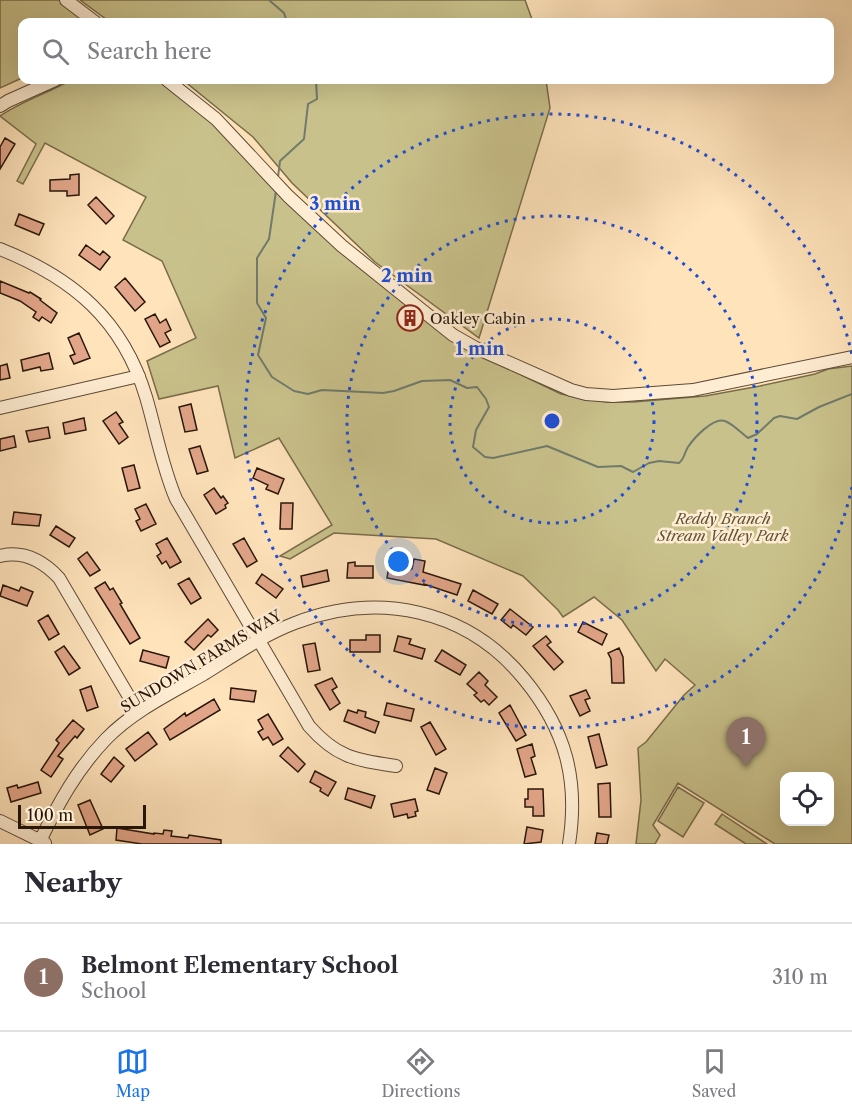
<!DOCTYPE html>
<style>
:root{--surface:#fff;--page:#f7f7f7;--text:#2b2b33;--muted:#7c7c81;--line:#e1e1e2;--accent:#1a73e8}
body{margin:0;font-family:"Libre Caslon Text",serif;background:var(--page);color:var(--text)}
.controls{position:absolute;right:18px;bottom:18px;display:grid;overflow:hidden;border-radius:12px;box-shadow:0 6px 24px #0002}
.controls button{width:54px;height:54px;display:grid;place-items:center;padding:0;border:0;border-bottom:2px solid var(--line);background:var(--surface);color:var(--text);font:30px sans-serif}
.scale{position:absolute;left:18px;bottom:15px;width:128px;box-sizing:border-box;padding-left:6px;border:3px solid #29170a;border-top:0;font-size:16px;line-height:21px;white-space:nowrap;color:#29170a;-webkit-text-stroke:4px #ffedd3;paint-order:stroke}
.you{position:absolute;left:399px;top:562px;width:21px;height:21px;margin:-15px;border:4px solid #fff;border-radius:50%;background:#1a73e8;box-shadow:0 0 0 9px #1a73e833}
.badge{display:grid;place-items:center;width:39px;height:39px;border-radius:50%;background:var(--accent);color:#fff;font-size:20px;font-weight:700}
.pin{position:absolute;translate:-50% -50px;filter:drop-shadow(0 2px 3px #0008)}
.pin::after{content:'';position:absolute;top:32px;width:21px;height:18px;background:inherit;clip-path:polygon(0 0,100% 0,50% 100%)}
.list{margin:0;padding:0;list-style:none}
h2{display:flex;justify-content:space-between;align-items:center;height:78px;margin:0;padding:0 24px;font-size:26px}
h2 small{font-size:20px;font-weight:400;color:var(--muted)}
.list li{display:grid;grid-template-columns:39px 1fr auto;gap:18px;align-items:center;box-sizing:border-box;height:108px;padding:0 24px;border-top:2px solid var(--line)}
.list b{display:block;font-size:22px;white-space:nowrap}
.list p{margin:0;font-size:20px;white-space:nowrap;color:var(--muted)}
.list em{font-size:20px;font-style:normal;color:var(--muted)}
.icon{flex:none;width:33px;height:33px;fill:none;stroke:currentColor;stroke-width:2;stroke-linecap:round;stroke-linejoin:round}
.map{position:relative;flex:none;width:852px;height:844px;overflow:hidden}
.search{position:absolute;background:var(--surface);box-shadow:0 6px 24px #0002;left:18px;right:18px;top:18px;height:66px;display:flex;align-items:center;gap:15px;box-sizing:border-box;padding:0 21px;border-radius:12px;color:var(--muted);font-size:22px}
.sheet{height:186px;background:var(--surface)}
nav{display:flex;justify-content:space-around;align-items:center;box-sizing:border-box;height:84px;border-top:2px solid var(--line);background:var(--surface);font-size:16px;color:var(--muted)}
nav a{display:grid;justify-items:center;gap:3px}
nav .on{color:var(--accent)}
.map>svg:first-child{display:block}
</style>
<div class="map">
<svg width="852" height="844" viewBox="0 0 852 844">
<rect width="100%" height="100%" fill="#ffe3bb"/>
<filter id="stains"><feTurbulence type="fractalNoise" baseFrequency=".00333" numOctaves="4"/><feColorMatrix values="0 0 0 0 .2 0 0 0 0 .09 0 0 0 0 .02 0 0 0 .5 -.17"/></filter>
<radialGradient id="worn" r=".72"><stop offset=".6" stop-color="#630" stop-opacity="0"/><stop offset="1" stop-color="#630" stop-opacity=".3"/></radialGradient>
<path fill="#c9c18b" stroke="#796c4a" stroke-width="1.5" fill-rule="evenodd" d="M0,0H63L92,22H22V78L0,88Z
M80,0H525L533,22H110Z
M71,80H168L445,335L509,369L561,394L606,402H633L705,396L760,386L815,374L828,369L852,366V844H775L678,783L653,825L660,835L655,844H636L641,800L638,748L646,742L684,695L695,685L665,659L656,671L622,620L594,597L563,617L558,610L523,576L436,539L334,533L290,559L280,556L332,525L279,438L235,458L218,386L159,399L147,361L196,338L162,261L123,240L146,197L45,143L23,184L17,181L36,144L0,116C22,101 48,93 71,80ZM784,776H830V822H784Z
M183,80H546L550,108L479,338L375,262L292,183L253,137Z
M678,787L704,803L683,837L658,821Z
M722,814L767,844H746L715,824Z"/>
<g fill="none" stroke-linecap="round" stroke-linejoin="round">
<path stroke="#707b6c" stroke-width="2" d="M269,0L284,13L287,22
M278,177L280,161L304,139L308,104L317,99L316,80
M276,191L269,239L257,258V303L266,318L258,355L272,377L294,391L308,394L322,390L383,393L394,391L422,381L450,380L467,388L477,387L486,399L489,407L476,430L473,447L485,457L493,458L547,446L598,467L621,466L633,472L649,463L659,461L679,463C685,458 684,453 688,447C694,438 713,417 725,421C733,424 741,433 748,438L757,434L774,418L780,416L797,419L819,407L852,394"/>
</g>
<path fill="#e2a589" stroke="#29170a" stroke-width="1.5" d="M5,138L15,144L0,169V147Z
M79,174V195L67,196V191H50V180L70,179V175Z
M96,197L114,216L106,224L88,205Z
M19,214L44,224L39,235L15,225Z
M86,245L100,255L103,251L110,257L100,270L79,255Z
M125,278L145,302L135,311L115,287Z
M0,281L29,293L30,292L41,299L40,300L57,313L51,323L42,317L39,321L33,317L36,312L20,301L0,293Z
M155,314L160,323L166,319L171,330L165,333L170,342L160,347L145,319Z
M79,333L90,358L74,364L70,356L75,354L68,338Z
M49,353L53,369L41,371L40,367L23,371L21,360Z
M7,364L10,378L0,380V366Z
M191,404L197,430L185,432L179,407Z
M116,412L123,422L119,424L128,437L119,444L103,421Z
M84,418L86,430L65,434L63,423Z
M48,427L50,438L29,442L26,431Z
M14,436L16,447L0,451V439Z
M200,446L208,471L197,474L189,449Z
M134,465L140,488L128,491L122,468Z
M257,468L284,479L278,494L266,489L268,485L253,478Z
M214,488L221,498L223,496L228,503L225,505L226,508L216,514L204,495Z
M281,503H293L292,529H280Z
M146,504L156,524L141,531L136,521L140,519L135,509Z
M14,512L41,515L39,526L12,524Z
M56,526L75,538L69,547L50,535Z
M167,538L181,562L170,568L166,561L162,564L157,556L161,553L156,544Z
M244,538L257,561L247,567L233,544Z
M87,552L100,570L90,576L78,559Z
M414,559L425,561L423,572L461,584L457,595L424,584V585L387,578L389,565L412,569Z
M355,562V566H373V578H347L348,563Z
M327,570L329,581L303,587L301,576Z
M262,574L283,589L276,598L256,583Z
M189,578L201,598L191,604L178,584Z
M105,582L110,590L113,588L122,603L120,604L140,638L130,644L95,588Z
M3,585L19,591L21,587L33,592L27,606L0,596Z
M473,590L498,604L492,614L468,601Z
M510,609L533,627L526,635L513,625L511,628L501,620Z
M48,615L59,634L49,640L38,621Z
M208,619L218,630L211,637L208,635L194,650L185,642Z
M583,622L607,634L602,645L578,632Z
M366,635H380V652H350V640H366Z
M398,636L411,639L409,644L425,649L422,659L394,651Z
M546,636L551,642L547,645L563,662L554,670L533,646Z
M315,643L320,670L308,672L303,645Z
M64,646L80,668L69,675L55,652Z
M619,648L623,657L624,683H612L611,659L608,653Z
M143,650L169,657L166,668L140,661Z
M442,650L466,665L460,675L435,661Z
M479,672L488,681L485,685L497,697L489,705L484,700L481,702L474,695L477,693L467,684Z
M332,678L337,687L332,690L340,703L330,710L315,685Z
M91,686L98,707L87,711L80,690Z
M231,688L256,691L254,702L230,699Z
M586,690L590,698L585,700L590,711L580,716L570,696Z
M214,699L220,710L170,740L164,729L185,713L186,716Z
M387,703L414,709L411,721L384,715Z
M510,705L526,735L516,741L499,713Z
M348,710L357,713L358,710L366,712L365,717L379,722L375,733L344,721Z
M268,714L283,739L273,745L268,737L263,740L258,732L263,729L258,720Z
M73,720L84,729L77,738L75,736L58,756L63,759L51,777L41,770L59,743L56,740Z
M430,722L446,749L436,755L421,727Z
M148,732L157,744L135,761L126,749Z
M599,734L607,765L596,768L588,737Z
M532,744L535,756L531,758L536,774L525,777L517,749Z
M288,747L305,764L298,772L280,756Z
M114,757L124,766L111,782L101,774Z
M435,768L447,773L439,794L427,790Z
M315,771L336,782L328,796L320,791L321,788L310,782Z
M38,782L41,793L11,802L7,788L17,785L18,788Z
M610,783L611,817H599L598,784Z
M348,788L375,796L371,808L345,799Z
M528,789H543L544,816H533V807H525V799H528Z
M415,799L418,811L415,812L416,816L408,818L407,814L394,817L391,804Z
M90,800L103,829L90,835L78,805Z
M527,827L543,830L541,842L524,844Z
M117,828L154,834V833L163,834L164,830L172,831L171,836L188,838L189,835L221,840V844H142L116,840Z
M597,833L609,835L607,844H595Z"/>
<g fill="none" stroke-linecap="round" stroke-linejoin="round">
<g stroke="#5e4a36" stroke-width="14">
<path id="minor" d="M66,0L95,22
M167,80L216,119L288,196L342,246L428,315L453,335L476,348L571,390L586,394L613,396L693,390L852,357
M0,106L8,101L55,80
M0,249C73,278 123,320 146,397C156,431 162,466 176,499L309,726C337,758 356,760 396,766
M0,408L139,376
M0,556C24,550 43,561 59,578L138,712
M0,821L45,843
M40,841C58,804 77,769 106,739C133,711 171,693 204,674C233,656 263,635 295,623C378,591 467,609 524,679C566,730 579,780 569,844"/>
</g>
<use href="#minor" stroke="#ffedd3" stroke-width="12"/>
</g>
<g fill="none" stroke="#1d4ed8" stroke-width="3" stroke-dasharray="3 6">
<circle cx="552" cy="421" r="102"/>
<circle cx="552" cy="421" r="205"/>
<path d="M852 487A307 307 0 1 1 852 355"/>
</g>
<defs>
<g id="building-ring" transform="scale(1.35)"><circle r="9.5" fill="#ffedd3" stroke="#8f2418" stroke-width="1.5"/><path d="M-4-6H4V6H1V3H-1V6H-4ZM-2.5-4.3h1.7v1.8h-1.7ZM.8-4.3h1.7v1.8H.8ZM-2.5-1h1.7V.8h-1.7ZM.8-1h1.7V.8H.8Z" fill="#8f2418"/></g>
</defs>
<g fill-rule="evenodd">
<use href="#building-ring" x="410" y="318"/>
</g>
<g text-anchor="middle" dominant-baseline="central" stroke-width="5" stroke-linejoin="round" paint-order="stroke">
<g font-size="15" fill="#29170a" stroke="#ffedd3" text-anchor="start">
<text x="430" y="318">Oakley Cabin</text>
</g>
<g font-size="15" font-style="italic" fill="#615237" stroke="#ffedd3">
<text x="723" y="518">Reddy Branch<tspan x="723" dy="17">Stream Valley Park</tspan></text>
</g>
<g font-size="15" fill="#29170a" stroke="#ffedd3">
<text transform="translate(201 661) rotate(-31)">SUNDOWN FARMS WAY</text>
</g>
</g>
<circle cx="552" cy="421" r="9" fill="#1d4ed8" stroke="#ffedd3" stroke-width="3"/>
<g font-size="18" text-anchor="middle" font-weight="bold" fill="#1d4ed8" stroke="#ffedd3" stroke-width="5" stroke-linejoin="round" paint-order="stroke">
<text x="335" y="210">3 min</text>
<text x="407" y="282">2 min</text>
<text x="480" y="355">1 min</text>
</g>
<rect width="100%" height="100%" filter="url(#stains)"/>
<rect width="100%" height="100%" fill="url(#worn)"/>
</svg>
<div class="controls">
<button><svg class="icon" aria-label="locate" viewBox="0 0 24 24"><circle cx="12" cy="12" r="6"/><path d="M12 2v4M12 18v4M2 12h4M18 12h4"/></svg></button>
</div>
<div class="scale">100 m</div>
<div class="you"></div>
<div class="pin badge" style="left:746px;top:767px;background:#8d6e63">1</div>
<div class="search"><svg class="icon" aria-label="search" viewBox="0 0 24 24"><circle cx="10" cy="10" r="6"/><path d="M15 15l6 6"/></svg>Search here</div>
</div>
<section class="sheet">
<h2>Nearby<small></small></h2>
<ul class="list">
<li><span class="badge" style="background:#8d6e63">1</span><div><b>Belmont Elementary School</b><p>School</p></div><em>310 m</em></li>
</ul>
</section>
<nav>
<a class="on"><svg class="icon" aria-label="map" viewBox="0 0 24 24"><path d="M3 6l6-2 6 2 6-2v14l-6 2-6-2-6 2zM9 4v14M15 6v14"/></svg>Map</a>
<a><svg class="icon" aria-label="directions" viewBox="0 0 24 24"><path d="M12 3l9 9-9 9-9-9zM9 14v-3h6M13 9l2 2-2 2"/></svg>Directions</a>
<a><svg class="icon" aria-label="saved" viewBox="0 0 24 24"><path d="M7 4h10v16l-5-4-5 4z"/></svg>Saved</a>
</nav>
